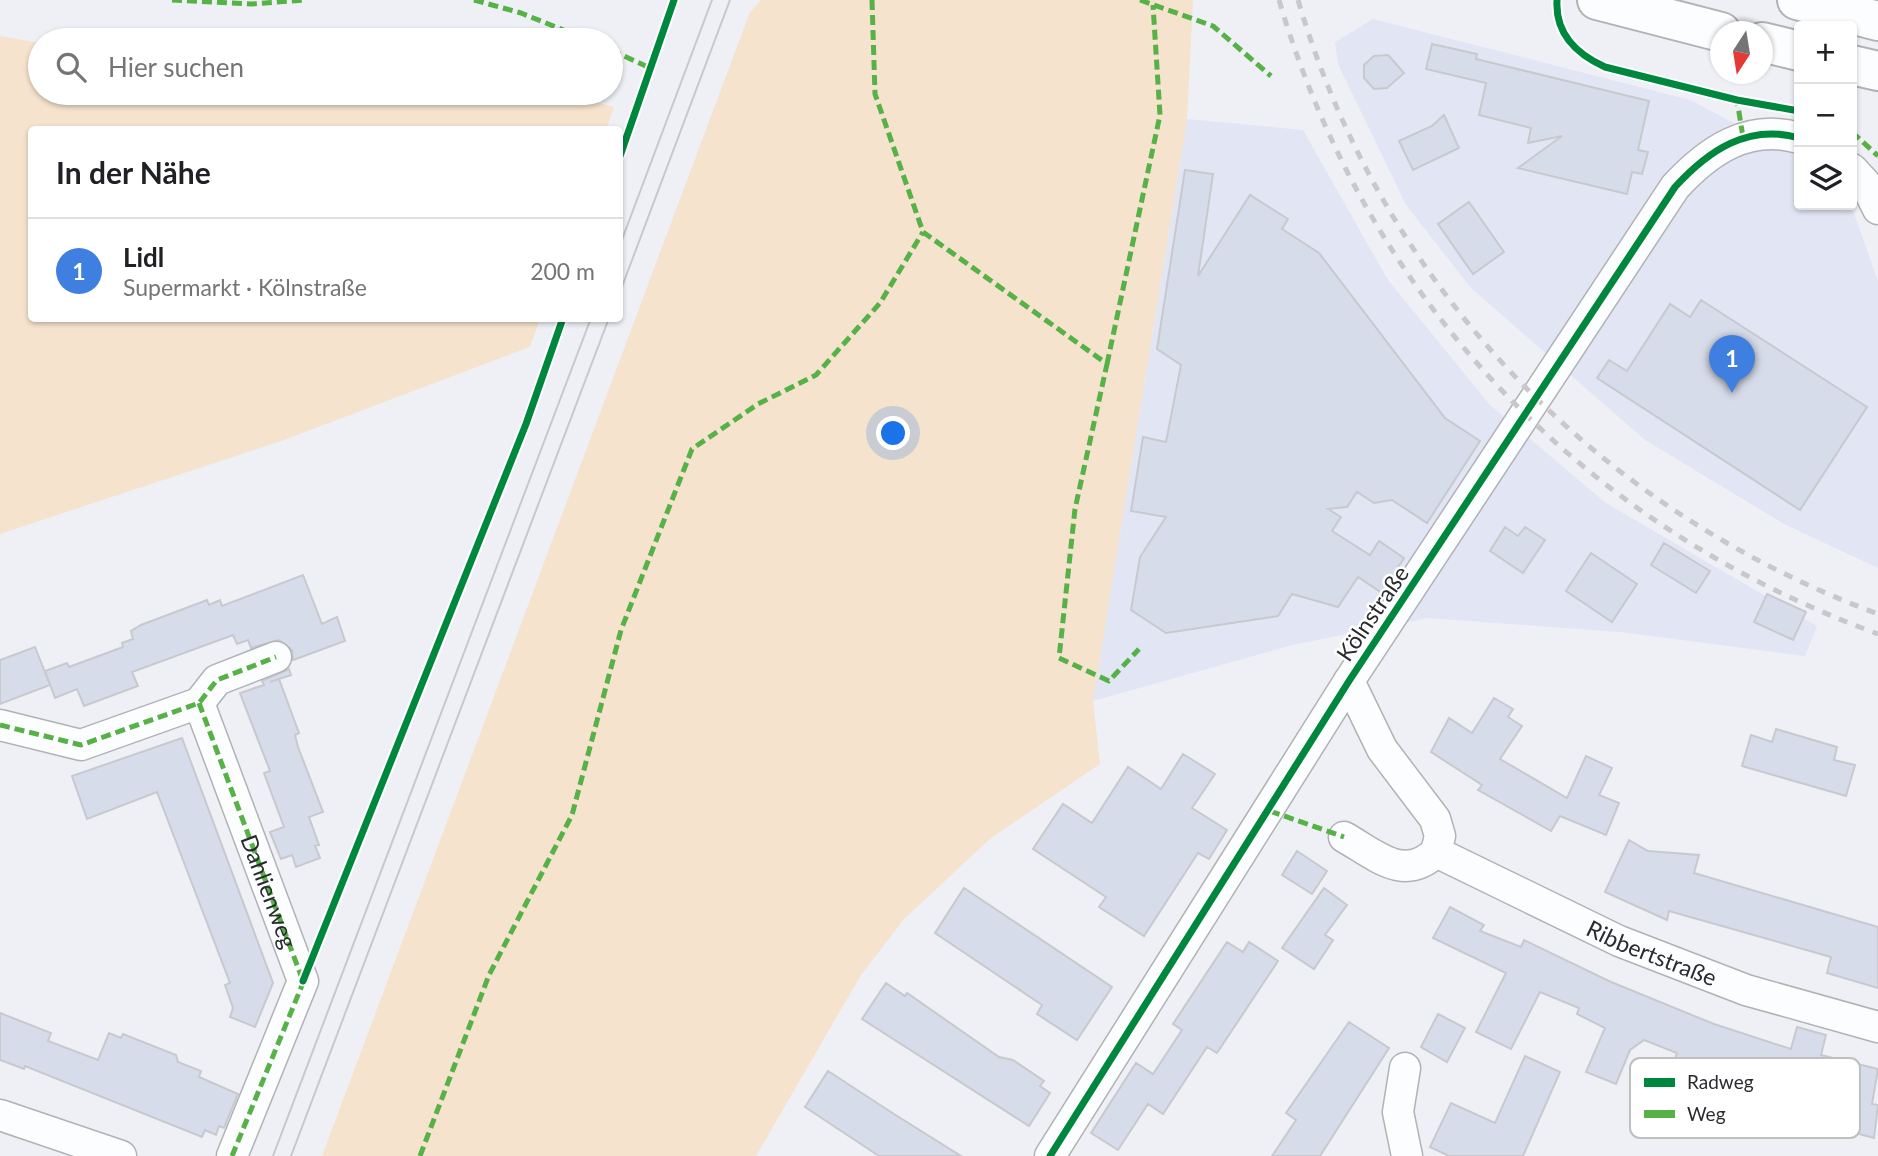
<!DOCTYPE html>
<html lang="de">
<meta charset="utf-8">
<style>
:root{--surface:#fff;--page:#f6f6f6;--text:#202124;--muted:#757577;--line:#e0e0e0;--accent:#0b8043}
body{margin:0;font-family:Lato,sans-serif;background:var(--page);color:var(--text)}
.controls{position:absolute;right:21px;top:21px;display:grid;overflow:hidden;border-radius:7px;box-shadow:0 2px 5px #0004}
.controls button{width:63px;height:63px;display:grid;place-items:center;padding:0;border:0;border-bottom:2px solid var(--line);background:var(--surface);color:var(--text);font:35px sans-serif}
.compass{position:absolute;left:1710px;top:21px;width:63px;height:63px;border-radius:50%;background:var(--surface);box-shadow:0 2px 5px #0004;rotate:192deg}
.you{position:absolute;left:894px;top:434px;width:24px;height:24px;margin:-18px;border:5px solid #fff;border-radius:50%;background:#1a73e8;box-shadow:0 0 0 10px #1a73e833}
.badge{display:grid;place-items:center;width:46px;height:46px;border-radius:50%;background:var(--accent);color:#fff;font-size:23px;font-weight:700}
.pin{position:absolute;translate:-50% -58px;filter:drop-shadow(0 2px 4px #0008)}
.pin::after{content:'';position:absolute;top:37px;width:24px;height:21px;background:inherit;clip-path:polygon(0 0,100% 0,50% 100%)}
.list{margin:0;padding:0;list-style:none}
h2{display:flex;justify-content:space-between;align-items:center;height:91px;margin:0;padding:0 28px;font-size:30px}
h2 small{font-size:23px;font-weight:400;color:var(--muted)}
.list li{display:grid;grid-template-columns:46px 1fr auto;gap:21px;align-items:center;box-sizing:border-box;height:105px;padding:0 28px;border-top:2px solid var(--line)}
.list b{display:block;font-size:26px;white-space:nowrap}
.list p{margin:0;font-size:23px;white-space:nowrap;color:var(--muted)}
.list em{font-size:23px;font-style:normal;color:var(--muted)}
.icon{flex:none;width:38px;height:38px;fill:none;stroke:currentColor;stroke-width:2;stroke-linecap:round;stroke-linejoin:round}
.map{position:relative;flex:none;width:1878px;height:1156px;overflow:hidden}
.search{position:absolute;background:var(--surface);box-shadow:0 2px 5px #0004;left:28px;top:28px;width:595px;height:77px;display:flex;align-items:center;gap:18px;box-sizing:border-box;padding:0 24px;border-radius:38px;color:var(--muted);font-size:26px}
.panel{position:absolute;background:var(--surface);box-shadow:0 2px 5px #0004;left:28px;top:126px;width:595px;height:196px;border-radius:7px}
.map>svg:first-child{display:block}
</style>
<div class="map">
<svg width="1878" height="1156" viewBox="0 0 1878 1156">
<rect width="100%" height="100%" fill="#eef0f6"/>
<path fill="#e2e6f4" d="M1373,19L1690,100L1799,157V205H1851L1878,281V568L1784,524L1645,440L1471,288L1406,205L1338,64L1335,42Z
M1187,119L1303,130L1388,280L1490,405L1606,503L1817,626L1805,656L1620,632L1428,618L1292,645L1093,701Z"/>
<path fill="#f5e3ce" d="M761,0H1193L1187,119L1093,701L1100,764L991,838L904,919L861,975L756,1156H322L750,12Z
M0,36L40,43V93H563L614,107L606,130H32V318L540,319L530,347L281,441L0,534Z"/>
<path fill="#d7dcea" stroke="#c8c9ce" stroke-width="2" d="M1432,44L1477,54L1476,59L1649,101L1638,150L1648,152L1642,174L1632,172L1627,194L1518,168L1562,136L1528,143L1531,128L1479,115L1486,83L1426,69Z
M1388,55L1404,73L1387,88L1374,89L1364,78V65L1374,56Z
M1444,115L1459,148L1413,170L1399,141L1432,126Z
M1185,170L1213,174L1198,276L1250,195L1288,219L1282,229L1319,253L1445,418L1480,441L1427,523L1392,500L1374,503L1357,492L1347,507L1328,509L1341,517L1332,531L1370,555L1379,541L1404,558L1382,593L1358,577L1338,607L1292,594L1278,616L1166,633L1131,610L1140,557L1166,517L1131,511L1143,437L1166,442L1181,365L1157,349Z
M1469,202L1504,252L1473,274L1438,224Z
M1701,300L1867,407L1800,510L1597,378L1609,360L1627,371L1670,304L1690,317Z
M1505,527L1518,536L1525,527L1545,540L1523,573L1490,551Z
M1664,543L1710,571L1696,593L1651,565Z
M1591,553L1637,584L1612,622L1566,591Z
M303,575L322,624L337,617L345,641L293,660L292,650L279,640L251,648L248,640L237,644L233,635L132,672L138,686L84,706L77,689L55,698L45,671L67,663L69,667L123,647L122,643L133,639L131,631L141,625L207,600L209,605L220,600L222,606Z
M1767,594L1806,612L1793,640L1754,622Z
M35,647L50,685L0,704V660Z
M289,669L291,675L270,682L279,679L299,733L295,735L298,747L323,812L309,817L319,845L315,846L320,858L296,867L292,855L281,859L270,832L284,827L264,773L270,771L240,693L264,685L262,681Z
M1494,698L1513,709L1508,717L1522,726L1500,759L1567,798L1586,756L1612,768L1599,795L1619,803L1606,835L1560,816L1551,831L1478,790L1482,785L1431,752L1449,718L1472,733Z
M1776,729L1837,747L1834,760L1855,765L1846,796L1742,766L1751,735L1772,742Z
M182,738L273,983L255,1027L230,1017L233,1008L225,985L230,983L157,792L87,819L72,776Z
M1183,754L1215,774L1192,808L1227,830L1209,859L1198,853L1144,936L1099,907L1106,897L1033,849L1063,804L1092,823L1128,767L1161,789Z
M1629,840L1648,851L1699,855L1694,873L1878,927V988L1827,973L1831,957L1669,911L1667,920L1605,892Z
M1297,851L1327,871L1312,894L1282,875Z
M964,888L1112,987L1077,1040L1037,1014L1042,1005L935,933Z
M1324,888L1347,905L1325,935L1333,940L1314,969L1282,948Z
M1450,907L1484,925L1480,931L1521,947L1524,940L1611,982L1714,1024L1791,1049L1797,1027L1826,1035L1821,1055L1878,1069L1872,1104L1878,1105L1874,1138L1760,1108L1766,1089L1714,1071L1701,1109L1673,1100L1675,1094L1664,1091L1677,1053L1644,1040L1630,1050L1616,1084L1586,1072L1605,1028L1577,1014L1579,1008L1540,992L1511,1049L1476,1032L1506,973L1433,938Z
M1227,942L1243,952L1249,942L1278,961L1217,1053L1207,1047L1163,1114L1148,1104L1118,1150L1091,1133L1136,1063L1153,1074L1182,1030L1173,1024Z
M886,983L905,996L907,993L999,1057L1013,1060L1044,1081L1040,1086L1050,1093L1029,1126L862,1019Z
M0,1013L51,1033L48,1041L98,1060L109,1033L121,1038L123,1034L176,1055L178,1062L201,1071L199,1077L238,1094L224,1128L219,1126L216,1135L205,1130L202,1137L25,1066L24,1069L0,1060Z
M1438,1014L1465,1028L1447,1062L1421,1047Z
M1349,1022L1389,1048L1320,1156H1272L1296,1120L1286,1113Z
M1525,1056L1560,1072L1523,1156H1449L1430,1147L1451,1103L1495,1123Z
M828,1071L894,1114L961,1156H879L805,1107Z"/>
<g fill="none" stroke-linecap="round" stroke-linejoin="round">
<g stroke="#b0b2b6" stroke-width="33">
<g id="street">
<path d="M1852,169L1865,183L1878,209"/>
<path id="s1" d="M1349,681L1382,749L1435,819L1440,836L1436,852L1619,941L1746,990L1878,1027"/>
<path d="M199,703L303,981L232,1156"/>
<path d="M0,725L81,745L199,703L217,680L276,657"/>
<path d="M1344,837C1376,855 1404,883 1436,852"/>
<path d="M1405,1068L1398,1112L1407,1156"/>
<path d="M0,1115L121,1156"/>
<path d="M1050,1156L1349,681L1675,187C1708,151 1748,123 1799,138"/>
</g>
</g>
<g stroke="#b0b2b6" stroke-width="42">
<path id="primary" d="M1597,0L1721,32
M1797,0L1878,21
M1762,42L1799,51
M1852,65L1878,71"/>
</g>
<use href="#street" stroke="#fcfdfe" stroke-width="30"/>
<use href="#primary" stroke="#fcfdfe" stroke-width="38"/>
<path stroke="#c8c8ca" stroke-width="2" d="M620,245L712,0
M620,292L730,0
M273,1156L591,318
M291,1156L609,318"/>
<path stroke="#c8c8ca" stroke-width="5" stroke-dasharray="9 9" stroke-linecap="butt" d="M1279,0C1368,302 1583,526 1878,634
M1298,0C1383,289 1598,510 1878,614"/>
<g stroke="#56b246" stroke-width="5" stroke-dasharray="10 5" stroke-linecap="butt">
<path d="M172,0L252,4L304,0"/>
<path d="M474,0L521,13L588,40"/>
<path d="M872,0L875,94L923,232L1107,364L1075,509L1059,658L1109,681L1139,649"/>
<path d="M1140,0L1213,26L1271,76"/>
<path d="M611,50L650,68"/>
<path d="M1741,101L1737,100L1743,137"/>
<path d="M1852,132L1878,156"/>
<path d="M1107,364L1160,115L1153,5"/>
<path id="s2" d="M199,703L303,981"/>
<path d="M0,725L81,745L199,703L217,680L276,657"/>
<path d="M1270,811L1344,837"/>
<path d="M232,1156L305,978"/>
<path d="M420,1156L489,975L572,815L621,630L692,449L758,404L816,375L880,303L923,232"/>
</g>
<g stroke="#fff" stroke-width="11">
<path id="cycleway" d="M1557,0C1555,34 1576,54 1605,67L1737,100L1799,111
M620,156L674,0
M303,981L526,424L563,318
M1050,1156L1349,681L1675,187C1708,151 1748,123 1799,138"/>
</g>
<use href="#cycleway" stroke="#00873e" stroke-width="7"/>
</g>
<g text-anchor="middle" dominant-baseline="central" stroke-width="5" stroke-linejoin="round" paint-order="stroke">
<g font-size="23" fill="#292b2f" stroke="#fff">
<text transform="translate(1372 613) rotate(-56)">Kölnstraße</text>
<text stroke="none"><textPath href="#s2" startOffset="201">Dahlienweg</textPath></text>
<text stroke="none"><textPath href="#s1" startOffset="436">Ribbertstraße</textPath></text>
</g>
</g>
<rect x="1630" y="1058" width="230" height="80" rx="10" fill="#fff" stroke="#bfbfc1" stroke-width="2"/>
<rect x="1644" y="1078" width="31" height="9" fill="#00873e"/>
<rect x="1644" y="1110" width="31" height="8" fill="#56b246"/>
<g font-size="19" fill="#292b2f">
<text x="1687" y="1089">Radweg</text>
<text x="1687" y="1121">Weg</text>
</g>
</svg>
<div class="controls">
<button>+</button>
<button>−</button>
<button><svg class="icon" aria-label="layers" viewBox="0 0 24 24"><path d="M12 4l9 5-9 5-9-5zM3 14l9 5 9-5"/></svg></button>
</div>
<svg class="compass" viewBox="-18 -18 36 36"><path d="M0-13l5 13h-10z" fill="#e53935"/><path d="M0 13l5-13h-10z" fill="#757577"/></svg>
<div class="you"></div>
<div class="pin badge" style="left:1732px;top:393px;background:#3f7fe0">1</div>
<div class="search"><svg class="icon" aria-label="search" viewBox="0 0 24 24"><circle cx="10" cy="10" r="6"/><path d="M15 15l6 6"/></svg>Hier suchen</div>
<section class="panel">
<h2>In der Nähe<small></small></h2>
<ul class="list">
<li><span class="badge" style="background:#3f7fe0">1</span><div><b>Lidl</b><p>Supermarkt · Kölnstraße</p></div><em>200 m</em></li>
</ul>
</section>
</div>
